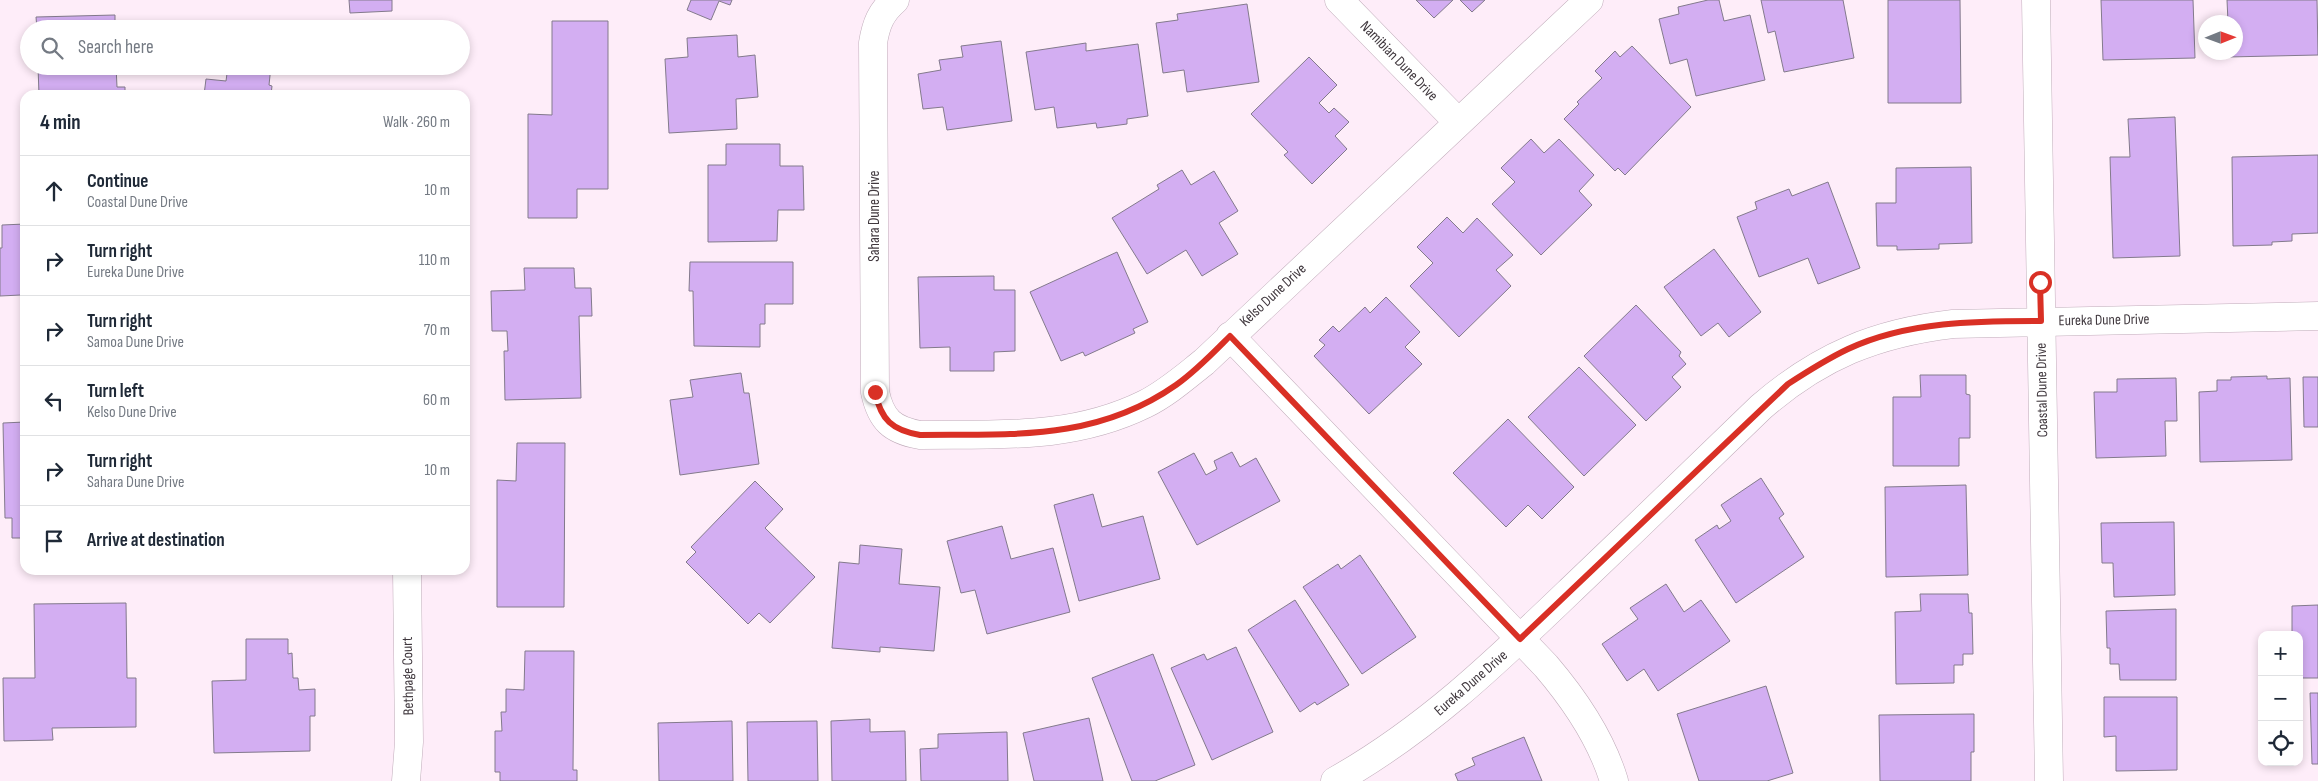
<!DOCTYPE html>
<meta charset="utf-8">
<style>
:root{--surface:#fff;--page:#f6f6f7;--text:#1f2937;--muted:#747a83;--line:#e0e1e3}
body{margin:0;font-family:"Sofia Sans Condensed",sans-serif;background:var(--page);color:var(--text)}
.controls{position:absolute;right:15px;bottom:15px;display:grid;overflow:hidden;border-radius:10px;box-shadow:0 2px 8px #0003}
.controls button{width:45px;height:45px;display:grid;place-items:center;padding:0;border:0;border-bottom:1px solid var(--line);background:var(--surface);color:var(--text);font:25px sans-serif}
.compass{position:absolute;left:2198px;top:15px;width:45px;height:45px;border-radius:50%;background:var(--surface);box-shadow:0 2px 8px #0003;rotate:89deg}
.stop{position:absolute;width:15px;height:15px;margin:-11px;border:4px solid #d93025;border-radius:50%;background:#fff}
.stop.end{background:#d93025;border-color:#fff;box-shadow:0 1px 5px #0008}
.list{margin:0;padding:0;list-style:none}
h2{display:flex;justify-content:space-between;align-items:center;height:65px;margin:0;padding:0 20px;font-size:21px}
h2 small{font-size:16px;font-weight:400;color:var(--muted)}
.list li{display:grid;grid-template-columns:32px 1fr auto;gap:15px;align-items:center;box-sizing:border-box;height:70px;padding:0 20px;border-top:1px solid var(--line)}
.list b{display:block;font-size:19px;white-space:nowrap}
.list p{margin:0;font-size:16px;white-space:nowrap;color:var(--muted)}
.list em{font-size:16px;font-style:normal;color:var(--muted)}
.icon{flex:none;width:28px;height:28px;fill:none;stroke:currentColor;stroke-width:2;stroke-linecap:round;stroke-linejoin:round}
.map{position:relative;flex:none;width:2318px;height:781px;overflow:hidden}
.search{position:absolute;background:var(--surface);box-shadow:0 2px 8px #0003;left:20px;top:20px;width:450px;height:55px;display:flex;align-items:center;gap:12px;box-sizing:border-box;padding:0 18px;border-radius:28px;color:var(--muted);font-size:19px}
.panel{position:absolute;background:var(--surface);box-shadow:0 2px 8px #0003;left:20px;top:90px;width:450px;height:485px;border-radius:15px}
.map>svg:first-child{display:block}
</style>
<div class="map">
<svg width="2318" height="781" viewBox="0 0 2318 781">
<rect width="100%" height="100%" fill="#feedf9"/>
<path fill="#d3aef2" stroke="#837a8c" d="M349,0H392V11L350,13Z
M691,0H732L730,5L719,1L711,20L687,10Z
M1416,0H1453L1434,18Z
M1460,0H1485L1472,12Z
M1708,0H1719L1724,21L1750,15L1765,80L1696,96L1687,59L1670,64L1659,19L1679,14L1678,7Z
M1761,0H1843L1854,58L1784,72L1775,31L1768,33Z
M1888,0H1960L1961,103H1888Z
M2101,0H2193L2195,58L2103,60Z
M2227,0H2317L2318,55L2228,57V52H2236V22H2228Z
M1247,4L1259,82L1187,92L1184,70L1163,73L1156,23L1178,20L1177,14Z
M115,15V29H37L36,17Z
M552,21H608V189H577V218H528V114L552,115Z
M737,35L738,57L755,55L758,97L736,99L737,129L669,133L665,59L688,57L687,38Z
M1001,41L1012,121L947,130L943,107L923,109L918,74L941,70L939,60L963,57L961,46Z
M1086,43V51L1138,44L1148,116L1127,119V124L1097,128L1096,123L1057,128L1054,107L1035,110L1026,52Z
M1632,46L1691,107L1625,175L1618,168L1615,171L1564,119L1579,104L1577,102L1602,78L1595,71L1615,51L1620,57Z
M1309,57L1337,85L1319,103L1329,113L1334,108L1349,122L1335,136L1347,149L1312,184L1284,155L1288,152L1251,114Z
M38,66H116L117,87H125V95H39Z
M228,66H271L269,85L272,86L271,95H204L206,79L226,81Z
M2175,117L2180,256L2113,258L2110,157H2130L2128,119Z
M1531,139L1544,153L1559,139L1594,175L1579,191L1592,205L1541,255L1492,204L1515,182L1501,168Z
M726,144H780V166H803L804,210H778L777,241L708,242V165H726Z
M2318,155V233L2292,234V241L2272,242V245L2233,246L2232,157Z
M1971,167L1972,243L1939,244V249L1897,250V246H1877L1876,203H1896V168Z
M1182,170L1191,185L1214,171L1238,211L1219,223L1238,254L1202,276L1186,250L1147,274L1112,218L1159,189L1157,185Z
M1828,182L1860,268L1818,284L1808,258L1759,277L1737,217L1757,209L1755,202L1789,189L1792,196Z
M1447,217L1463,233L1477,218L1513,255L1496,270L1511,286L1459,337L1410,286L1433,263L1417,247Z
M25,224V316H21V295L0,296V248H2V225Z
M1714,249L1761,312L1729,337L1718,323L1701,336L1664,287Z
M1117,252L1148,322L1133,329L1135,333L1085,356L1083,352L1061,361L1030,292Z
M690,262H793V304H765V324H760V347L694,346L693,291H689Z
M524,268H574L575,288H591L592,316H579L581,398L505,400L504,351H508L507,331H492L491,291L525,290Z
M994,276V290H1015V351L994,352V371H950V347L920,348L918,277Z
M1386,297L1420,332L1405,347L1422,364L1369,414L1314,356L1325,345L1319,340L1333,326L1339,332L1365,307L1370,313Z
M1636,305L1681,352L1679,356L1686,364L1672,377L1681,387L1646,421L1584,356Z
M1579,367L1636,425L1584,476L1528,417Z
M741,373L744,393H749L759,464L680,475L670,400L693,397L690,380Z
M1920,375H1966V394L1970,395V438H1959V466H1893V397H1921Z
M2267,376V379L2290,378L2292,460L2200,462L2199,392L2217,391V380H2231V377Z
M2303,377H2318V427H2304Z
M2176,378L2177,421H2165L2166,456L2096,458L2094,392H2117V379Z
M1508,419L1574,487L1542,519L1528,505L1506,527L1453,473Z
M25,422V538H12V518H5L3,423Z
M517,443H565L564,607H497V480L516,481Z
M1232,452L1240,467L1256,458L1280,501L1197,545L1158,472L1194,453L1206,475L1217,469L1214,461Z
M1761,478L1784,514L1779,518L1804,557L1736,603L1695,540L1717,525L1719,529L1731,521L1721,505Z
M755,481L783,509L765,528L815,577L770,623L759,613L748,624L686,562L696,552L691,547Z
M1966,485L1968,575L1886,577L1885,487Z
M1093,494L1102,527L1143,516L1160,579L1079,601L1054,505Z
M2174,522L2175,595L2114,597L2113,563H2102L2101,523Z
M1002,526L1011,559L1053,548L1070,612L987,634L975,590L961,593L947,541Z
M860,545L902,549L899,584L940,587L934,651L880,647V652L832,648L839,562L859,564Z
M1360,555L1416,637L1362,674L1303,587L1338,564L1341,569Z
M1666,584L1684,612L1701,600L1730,641L1658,691L1644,669L1627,681L1602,644L1638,619L1630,608Z
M1920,594H1968L1969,613H1972L1973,654H1963V665H1954V683L1896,684L1895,612L1921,611Z
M1295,600L1349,685L1317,705L1315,702L1300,712L1248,630Z
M126,603L127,678H136V727L52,728L53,740L4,741L3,678H35L34,604Z
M2318,605V678H2299V635H2292V606Z
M2176,609V680H2120L2119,664H2110V648H2107L2106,611Z
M246,639H288V654L292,653L293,678H298L299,690L315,689V716H310V751L214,753L212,681L246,680Z
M1236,647L1273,732L1212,760L1171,668L1204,654L1207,660Z
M525,651H574L573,770H577V781H500V772H495V731H502L501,712H506V689L524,690Z
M1153,654L1195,765L1155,781H1132L1092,678Z
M1766,686L1793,773L1767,781H1699L1677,714Z
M2310,693H2318V764H2312Z
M2104,697H2177V770L2116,771V736L2104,737Z
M1974,714V752H1971V781H1880L1879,715Z
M1089,718L1103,781H1034L1023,733Z
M870,719V732L905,731L906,781H832L831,721Z
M732,721L733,781H659L658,723Z
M817,721L818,781H748L747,722Z
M1007,732L1008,781H921L920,749L938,748V734Z
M1524,737L1542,781H1458L1455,774L1475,765L1472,758Z"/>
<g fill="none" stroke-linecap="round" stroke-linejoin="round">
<g stroke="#c0acba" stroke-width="29">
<path id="minor" d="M895,0C881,12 876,24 873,43L875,392C881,420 892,430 920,435C998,434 1072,440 1145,404C1167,393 1185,377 1204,362L1589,0
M1339,0L1458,122
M2036,0L2049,781
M1230,336L1546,666C1575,700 1601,738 1614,781
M406,781L409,742L407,570
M1335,781C1427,729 1497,661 1573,588C1636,528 1699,467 1761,407C1820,356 1876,333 1953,324L2318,316"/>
</g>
<use href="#minor" stroke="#fff" stroke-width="28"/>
</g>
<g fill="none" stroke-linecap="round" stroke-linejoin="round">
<path stroke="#d93025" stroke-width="6" d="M875,392C881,420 892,430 920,435C1013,434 1096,441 1176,385C1196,371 1213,353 1230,336L1520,639L1788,384C1808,371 1827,359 1848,349C1908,321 1977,321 2041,321L2040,282"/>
</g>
<g text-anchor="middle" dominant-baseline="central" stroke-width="4" stroke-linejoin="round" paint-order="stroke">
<g font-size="15" fill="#40383e" stroke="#fff">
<text transform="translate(1399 61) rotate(46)">Namibian Dune Drive</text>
<text transform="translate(874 216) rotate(-90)">Sahara Dune Drive</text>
<text transform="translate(1273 295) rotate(-43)">Kelso Dune Drive</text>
<text transform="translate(2104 320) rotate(-1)">Eureka Dune Drive</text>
<text transform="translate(2042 390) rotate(-91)">Coastal Dune Drive</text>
<text transform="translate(408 676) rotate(-91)">Bethpage Court</text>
<text transform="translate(1471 683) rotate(-41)">Eureka Dune Drive</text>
</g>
</g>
</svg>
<div class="controls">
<button>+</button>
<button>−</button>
<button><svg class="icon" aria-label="locate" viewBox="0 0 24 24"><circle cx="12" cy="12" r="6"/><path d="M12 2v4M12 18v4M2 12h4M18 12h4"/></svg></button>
</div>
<svg class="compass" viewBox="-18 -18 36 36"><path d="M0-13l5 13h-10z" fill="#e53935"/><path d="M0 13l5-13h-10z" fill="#747a83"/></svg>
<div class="stop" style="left:2040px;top:282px"></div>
<div class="stop end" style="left:875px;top:392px"></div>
<div class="search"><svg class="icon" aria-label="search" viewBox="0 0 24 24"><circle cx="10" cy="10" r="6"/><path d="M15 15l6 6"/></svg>Search here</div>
<section class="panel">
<h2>4 min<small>Walk · 260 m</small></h2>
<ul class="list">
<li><svg class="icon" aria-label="ahead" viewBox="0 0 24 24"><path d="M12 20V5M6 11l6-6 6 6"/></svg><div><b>Continue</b><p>Coastal Dune Drive</p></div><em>10 m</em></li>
<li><svg class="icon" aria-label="right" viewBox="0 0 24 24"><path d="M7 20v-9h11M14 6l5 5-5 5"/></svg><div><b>Turn right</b><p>Eureka Dune Drive</p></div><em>110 m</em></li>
<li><svg class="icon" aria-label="right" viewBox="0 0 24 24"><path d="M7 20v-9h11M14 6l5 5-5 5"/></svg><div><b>Turn right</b><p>Samoa Dune Drive</p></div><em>70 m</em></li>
<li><svg class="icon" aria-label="left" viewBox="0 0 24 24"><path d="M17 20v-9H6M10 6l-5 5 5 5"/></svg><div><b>Turn left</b><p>Kelso Dune Drive</p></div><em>60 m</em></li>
<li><svg class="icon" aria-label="right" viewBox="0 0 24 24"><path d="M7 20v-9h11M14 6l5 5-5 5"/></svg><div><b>Turn right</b><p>Sahara Dune Drive</p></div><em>10 m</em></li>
<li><svg class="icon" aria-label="arrive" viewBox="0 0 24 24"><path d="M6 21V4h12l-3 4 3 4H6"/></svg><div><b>Arrive at destination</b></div></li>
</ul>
</section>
</div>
